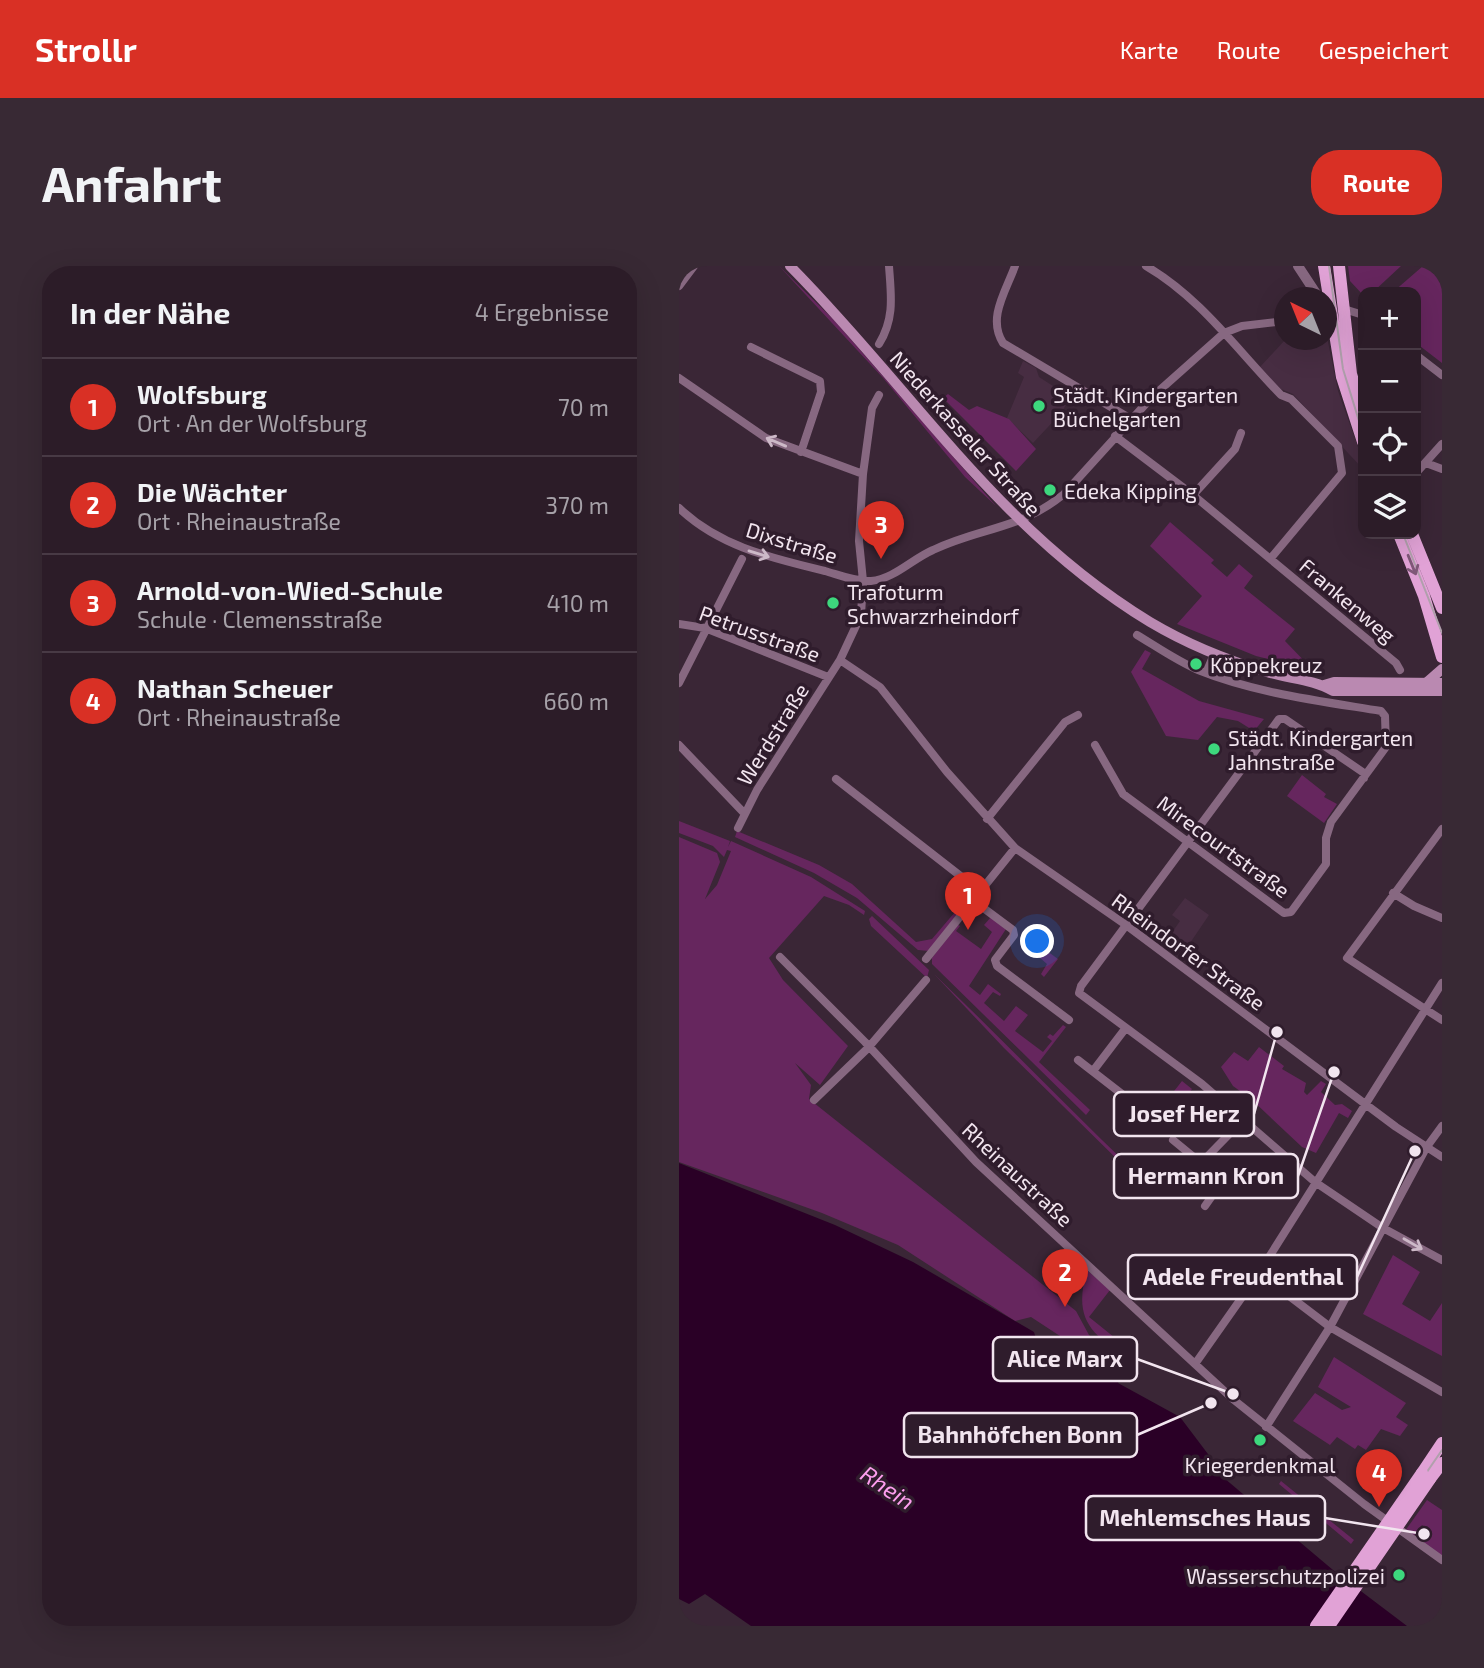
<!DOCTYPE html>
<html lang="de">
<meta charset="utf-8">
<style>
:root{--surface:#2c1c28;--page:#382934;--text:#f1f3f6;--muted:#a6a1a8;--line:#483a45;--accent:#d93025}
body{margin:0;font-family:"Exo 2",sans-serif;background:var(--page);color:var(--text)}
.controls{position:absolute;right:21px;top:21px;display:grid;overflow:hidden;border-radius:14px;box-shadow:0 7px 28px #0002}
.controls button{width:63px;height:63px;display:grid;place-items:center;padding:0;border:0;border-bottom:2px solid var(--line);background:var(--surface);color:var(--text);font:35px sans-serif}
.compass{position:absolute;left:595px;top:21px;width:63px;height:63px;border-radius:50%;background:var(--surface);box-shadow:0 7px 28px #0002;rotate:317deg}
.you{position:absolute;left:359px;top:676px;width:24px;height:24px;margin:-18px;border:5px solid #fff;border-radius:50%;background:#1a73e8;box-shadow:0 0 0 10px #1a73e833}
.badge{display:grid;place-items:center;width:46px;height:46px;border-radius:50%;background:var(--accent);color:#fff;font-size:23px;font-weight:700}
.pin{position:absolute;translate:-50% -58px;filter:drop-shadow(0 2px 4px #0008)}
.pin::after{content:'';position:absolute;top:37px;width:24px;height:21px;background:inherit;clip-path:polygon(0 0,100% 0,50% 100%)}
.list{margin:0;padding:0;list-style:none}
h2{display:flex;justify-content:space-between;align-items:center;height:91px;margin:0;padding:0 28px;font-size:30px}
h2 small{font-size:23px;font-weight:400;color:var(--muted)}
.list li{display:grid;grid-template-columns:46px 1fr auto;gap:21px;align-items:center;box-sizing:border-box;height:98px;padding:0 28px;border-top:2px solid var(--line)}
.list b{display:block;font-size:26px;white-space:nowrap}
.list p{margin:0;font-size:23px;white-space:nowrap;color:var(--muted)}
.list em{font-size:23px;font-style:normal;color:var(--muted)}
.icon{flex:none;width:38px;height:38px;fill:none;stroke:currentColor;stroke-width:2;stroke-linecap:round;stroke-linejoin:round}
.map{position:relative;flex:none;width:763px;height:1360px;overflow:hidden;border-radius:28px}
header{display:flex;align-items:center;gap:42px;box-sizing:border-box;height:98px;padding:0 35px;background:var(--accent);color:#fff}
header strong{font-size:33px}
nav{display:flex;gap:38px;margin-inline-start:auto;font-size:24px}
.intro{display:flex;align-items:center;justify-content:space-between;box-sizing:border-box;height:168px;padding:0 42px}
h1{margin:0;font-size:49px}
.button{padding:18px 32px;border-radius:28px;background:var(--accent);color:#fff;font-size:24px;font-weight:700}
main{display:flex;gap:42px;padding:0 42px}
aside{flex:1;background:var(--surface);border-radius:28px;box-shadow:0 7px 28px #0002}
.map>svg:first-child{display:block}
</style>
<header>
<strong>Strollr</strong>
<nav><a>Karte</a><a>Route</a><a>Gespeichert</a></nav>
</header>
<div class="intro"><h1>Anfahrt</h1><a class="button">Route</a></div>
<main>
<aside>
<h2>In der Nähe<small>4 Ergebnisse</small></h2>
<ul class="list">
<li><span class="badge">1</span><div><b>Wolfsburg</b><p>Ort · An der Wolfsburg</p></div><em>70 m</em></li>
<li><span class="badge">2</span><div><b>Die Wächter</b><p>Ort · Rheinaustraße</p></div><em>370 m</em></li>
<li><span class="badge">3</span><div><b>Arnold-von-Wied-Schule</b><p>Schule · Clemensstraße</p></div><em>410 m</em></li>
<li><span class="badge">4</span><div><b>Nathan Scheuer</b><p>Ort · Rheinaustraße</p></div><em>660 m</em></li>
</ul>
</aside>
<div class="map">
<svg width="763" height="1360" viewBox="0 0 763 1360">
<rect width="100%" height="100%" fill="#3a2636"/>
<path fill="#472d42" d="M648,71L659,125L684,195V203L614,128L602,123L580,102L606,74H648Z
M344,95L357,102L360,111L391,131L383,146L354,177L328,152L345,111L339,107Z
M506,632L530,649L509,680L492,668L501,655L493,649Z"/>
<path fill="#66265e" d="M100,0L155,54L317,240L286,211L205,113Z
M669,0H722L694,26L684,29L671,15Z
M744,0H763V97L737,77V26H714Z
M269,128L290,144L298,140L330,153L357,183L337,205L264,132Z
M491,256L535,294L532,297L548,311L560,298L574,310L565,322L616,363L606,375L634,404L577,390L498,358L523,330L471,280Z
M466,384L472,387L463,403L520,435L585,453L575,465L559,455L538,451L519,474L487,470L452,406Z
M623,509L647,528L645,531L658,538L645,557L608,530Z
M0,555L51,575L49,581L52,575L132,611L186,645L185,649L170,639L145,630L90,692L104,714L169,780L141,819L116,797L132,819L130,833L397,1045L410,1069L433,1089L381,1070L352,1051L336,1055L219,979L143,947L0,896V571L38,587L41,596L26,633L38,619L52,585L48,584L45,591L34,580L0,567Z
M58,565L140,599L173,618L237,676L253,673L288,632L292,634L250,685L239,684L178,632L135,607L56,571Z
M193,650L250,704L248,712L192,660L190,653Z
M312,651L327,663L290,720L301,729L309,718L322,728L321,730L314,726L305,737L325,755L337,740L349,749L336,765L364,786L373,775L368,771L371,768L374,770L384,759L387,761L360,796L411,844L407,849L253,698V692L278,658L281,660L277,665L302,683L313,666L305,659Z
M346,675L354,679L351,683L354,685L357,677L379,693L365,711L362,708L368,698L344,677Z
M255,708C321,771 384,837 450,900L447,902L325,782Z
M580,781L605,800L603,803L627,817L625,826L628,829L642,815L647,818L642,826L656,839L663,838L673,845L669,852L660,847L637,887L623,881L572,833L554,820L542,801L555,786L569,795Z
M503,815L513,823L491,851L481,843Z
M714,989L741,1006L723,1038L751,1055L763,1037V1090L684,1048Z
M408,1004L431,1024L410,1051L456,1088L451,1093C411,1068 394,1053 408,1004Z
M655,1091L727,1137L717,1151L729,1159L721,1170L702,1163L687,1184L679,1179L676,1183L658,1171L651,1179L614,1155L636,1127L663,1144L672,1141L639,1121Z
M602,1215L675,1274L672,1278L600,1218Z
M748,1234L763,1244V1292L743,1277L750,1274L753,1266L743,1259L734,1271L726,1265Z"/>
<path fill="#2a0026" d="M0,897L156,959L234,996L355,1066L357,1073L442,1112L439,1117L501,1151L535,1196L532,1201L654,1304L728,1360H72L26,1328L10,1338L0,1333Z"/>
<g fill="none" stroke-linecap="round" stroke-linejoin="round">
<path stroke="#876881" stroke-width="8" d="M336,0C327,25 308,52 324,77L452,153
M467,0C522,32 558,84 602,129L612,133L659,180L663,207L592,292
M0,20L15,0
M665,43L684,49
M200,78C216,52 212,29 210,0
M72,81L141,115L142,126L122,186
M737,89L763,109
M0,112L87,172L184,208
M436,170L514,229L717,397L721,404
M747,197L763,203
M737,207L763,178
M514,229L556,183L562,167
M0,242C41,281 93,292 146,305C160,309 177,316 192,315C215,313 233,293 254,284C302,261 341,264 385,228L473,131L545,67L563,60L606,55
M0,358L26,362L149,411
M161,394L201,421L268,506L336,582L447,659L717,861L763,891
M527,407L535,388
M534,409L541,391
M0,417L63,293
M0,479L65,547
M416,479L444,528L605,647L612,646L647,598V572L652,556L707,481L706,450L702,445C641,435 576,427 519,404C498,395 478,381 458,369
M685,512V507L606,453H600L402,720L400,727L523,818L636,916L704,962L763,994
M157,513L302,626
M308,553L386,456L399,449
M59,562L78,524L161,394L182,349L184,315L180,275L184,208L193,142L200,129
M763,563L668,692L763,754
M714,627L735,640L763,652
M295,635L334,664L335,669L316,694L318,700L390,754
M101,691L186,776L297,896L555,1134L685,1238L763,1294
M247,693L336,582
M399,794L461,842
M414,805L446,763
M135,834L189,782L247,714
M494,874L522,897L540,920L526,940
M522,897L563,855
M580,1007L651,1061L763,1126
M516,1098L580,1007L763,717
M587,1161L651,1061L747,882L763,860
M0,1359L4,1360"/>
<path stroke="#876881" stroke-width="10" d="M619,0L640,32"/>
<path stroke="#ba89b1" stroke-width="10" d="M111,0C234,124 317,262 471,356C508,378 547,394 588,406C610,413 634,413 654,425H763
M747,417L763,403
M645,419L655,416L763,417"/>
<path stroke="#e1a2d6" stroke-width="12" d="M645,0L663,111L684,176
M660,0L672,108L684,147
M720,268L745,330L763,391
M733,268L763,342
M743,1207L763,1177
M751,1213L763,1197"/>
<path stroke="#b0a0ac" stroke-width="2" d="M650,0L664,103L684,168
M724,268L763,367
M642,1360L763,1184"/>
<path stroke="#e1a2d6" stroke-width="12" d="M637,1360L743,1207
M650,1360L751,1213"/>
</g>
<defs><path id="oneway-shaft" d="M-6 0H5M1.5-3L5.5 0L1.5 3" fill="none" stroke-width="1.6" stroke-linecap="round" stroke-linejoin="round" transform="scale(1.75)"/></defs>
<g stroke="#cdb9c8">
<use href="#oneway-shaft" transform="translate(97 176) rotate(-157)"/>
<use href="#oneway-shaft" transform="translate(80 288) rotate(17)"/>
<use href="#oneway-shaft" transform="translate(734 978) rotate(30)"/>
</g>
<use stroke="#7f5878" href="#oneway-shaft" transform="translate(733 299) rotate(68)"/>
<g fill="#3dd77d" stroke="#2f1c2c" stroke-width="2.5">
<circle cx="360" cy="140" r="7"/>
<circle cx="371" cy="224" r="7"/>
<circle cx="154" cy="337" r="7"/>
<circle cx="517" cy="398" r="7"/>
<circle cx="535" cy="483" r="7"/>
<circle cx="581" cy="1174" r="7"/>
<circle cx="720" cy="1309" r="7"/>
</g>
<g text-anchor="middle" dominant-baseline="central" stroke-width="7" stroke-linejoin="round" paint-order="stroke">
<g font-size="21" fill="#f2e5ef" stroke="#2f1c2c" text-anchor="start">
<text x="374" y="128">Städt. Kindergarten<tspan x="374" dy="24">Büchelgarten</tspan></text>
<text x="385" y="224">Edeka Kipping</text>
<text x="168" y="325">Trafoturm<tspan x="168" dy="24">Schwarzrheindorf</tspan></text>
<text x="531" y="398">Köppekreuz</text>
<text x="549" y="471">Städt. Kindergarten<tspan x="549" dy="24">Jahnstraße</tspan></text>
<text x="581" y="1198" text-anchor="middle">Kriegerdenkmal</text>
<text x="706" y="1309" text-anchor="end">Wasserschutzpolizei</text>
</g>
<g font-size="21" fill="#f2e5ef" stroke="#2f1c2c">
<text transform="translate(287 167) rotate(48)">Niederkasseler Straße</text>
<text transform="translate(113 276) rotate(17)">Dixstraße</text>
<text transform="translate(669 334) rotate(40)">Frankenweg</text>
<text transform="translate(81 367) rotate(20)">Petrusstraße</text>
<text transform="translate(93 468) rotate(-58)">Werdstraße</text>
<text transform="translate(545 580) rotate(36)">Mirecourtstraße</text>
<text transform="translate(510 685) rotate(36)">Rheindorfer Straße</text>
<text transform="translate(339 908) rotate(43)">Rheinaustraße</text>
</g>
<g font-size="23" font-style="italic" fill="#fd9eee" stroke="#2f1c2c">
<text transform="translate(209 1221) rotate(34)">Rhein</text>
</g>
</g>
<path fill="none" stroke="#f2e5ef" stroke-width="2.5" d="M598 766L575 848M655 806L619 910M736 885L678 1011M554 1128L458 1093M532 1137L458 1169M745 1268L646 1252"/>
<g fill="#f2e5ef" stroke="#2f1c2c" stroke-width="2.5">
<circle cx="598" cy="766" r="7"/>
<circle cx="655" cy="806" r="7"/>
<circle cx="736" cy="885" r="7"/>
<circle cx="554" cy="1128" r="7"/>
<circle cx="532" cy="1137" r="7"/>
<circle cx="745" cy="1268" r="7"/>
</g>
<g fill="#2f1c2c" stroke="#f2e5ef" stroke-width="2.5">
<rect x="435" y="826" width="140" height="44" rx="7"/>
<rect x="435" y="888" width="184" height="44" rx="7"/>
<rect x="449" y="989" width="229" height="44" rx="7"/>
<rect x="314" y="1071" width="144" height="44" rx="7"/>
<rect x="225" y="1147" width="233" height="44" rx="7"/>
<rect x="407" y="1230" width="239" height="44" rx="7"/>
</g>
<g font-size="23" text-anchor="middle" font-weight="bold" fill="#f2e5ef">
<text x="505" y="856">Josef Herz</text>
<text x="527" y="918">Hermann Kron</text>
<text x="564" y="1019">Adele Freudenthal</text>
<text x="386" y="1101">Alice Marx</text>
<text x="341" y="1177">Bahnhöfchen Bonn</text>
<text x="526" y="1260">Mehlemsches Haus</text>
</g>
</svg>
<div class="controls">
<button>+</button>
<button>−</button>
<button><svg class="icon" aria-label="locate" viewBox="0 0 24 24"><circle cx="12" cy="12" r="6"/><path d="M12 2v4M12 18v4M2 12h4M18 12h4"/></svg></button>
<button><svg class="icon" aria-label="layers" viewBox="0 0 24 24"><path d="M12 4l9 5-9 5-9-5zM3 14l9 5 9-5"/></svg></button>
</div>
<svg class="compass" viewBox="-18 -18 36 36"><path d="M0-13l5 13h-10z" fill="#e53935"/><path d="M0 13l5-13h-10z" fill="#a6a1a8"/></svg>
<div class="you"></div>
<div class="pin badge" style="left:289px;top:664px">1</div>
<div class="pin badge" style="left:386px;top:1041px">2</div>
<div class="pin badge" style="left:202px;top:293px">3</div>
<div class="pin badge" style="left:700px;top:1241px">4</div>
</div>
</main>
